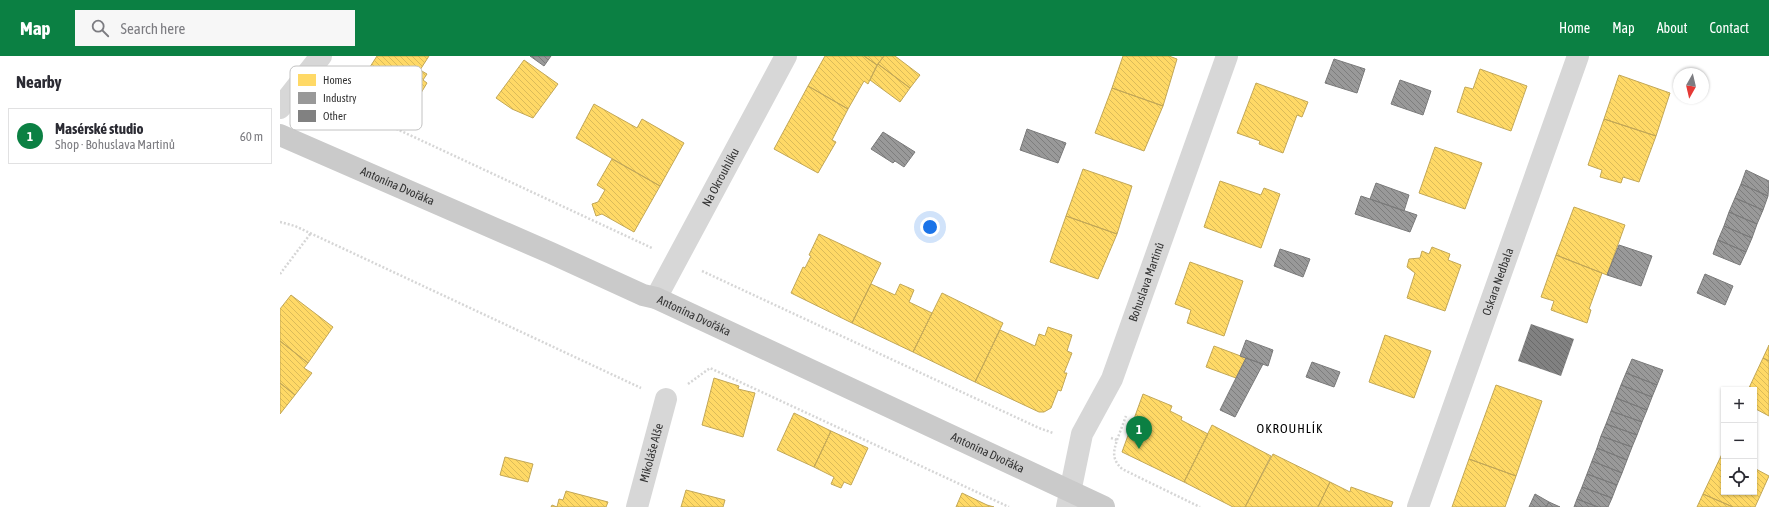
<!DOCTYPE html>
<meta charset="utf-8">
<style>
:root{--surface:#fff;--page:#f7f7f7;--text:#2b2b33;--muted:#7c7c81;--line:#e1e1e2;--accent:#0b8043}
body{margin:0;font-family:"Asap Condensed",sans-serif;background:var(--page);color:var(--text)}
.controls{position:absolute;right:12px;bottom:12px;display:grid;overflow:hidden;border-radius:0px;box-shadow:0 1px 3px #0004}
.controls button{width:36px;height:36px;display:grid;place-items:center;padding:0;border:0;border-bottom:1px solid var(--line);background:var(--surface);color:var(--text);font:20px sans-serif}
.compass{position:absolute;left:1393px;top:12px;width:36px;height:36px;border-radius:50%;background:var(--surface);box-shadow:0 1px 3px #0004;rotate:188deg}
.you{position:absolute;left:650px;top:171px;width:14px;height:14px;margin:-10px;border:3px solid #fff;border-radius:50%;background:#1a73e8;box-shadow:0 0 0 6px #1a73e833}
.badge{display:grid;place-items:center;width:26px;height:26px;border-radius:50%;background:var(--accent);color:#fff;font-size:13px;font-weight:700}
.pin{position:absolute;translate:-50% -33px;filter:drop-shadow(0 1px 2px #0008)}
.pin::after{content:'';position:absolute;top:21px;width:14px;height:12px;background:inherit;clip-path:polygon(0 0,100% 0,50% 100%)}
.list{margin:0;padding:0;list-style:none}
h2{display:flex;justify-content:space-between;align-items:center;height:52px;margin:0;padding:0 16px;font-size:17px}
h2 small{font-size:13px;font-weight:400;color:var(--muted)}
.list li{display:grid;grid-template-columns:26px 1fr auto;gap:12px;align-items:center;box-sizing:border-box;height:56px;margin:0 8px 8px;padding:0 8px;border:1px solid var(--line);border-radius:0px}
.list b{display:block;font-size:15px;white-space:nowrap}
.list p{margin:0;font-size:13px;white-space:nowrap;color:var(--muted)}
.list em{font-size:13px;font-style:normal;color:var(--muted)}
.icon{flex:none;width:22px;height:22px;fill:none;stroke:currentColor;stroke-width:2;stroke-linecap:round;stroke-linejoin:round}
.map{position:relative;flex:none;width:1489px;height:451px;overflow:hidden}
header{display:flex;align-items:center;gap:24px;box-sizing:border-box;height:56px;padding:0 20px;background:var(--accent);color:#fff}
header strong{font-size:19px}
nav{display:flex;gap:22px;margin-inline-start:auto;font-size:14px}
.search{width:280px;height:36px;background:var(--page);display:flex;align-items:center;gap:10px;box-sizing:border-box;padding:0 14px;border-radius:0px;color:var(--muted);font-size:15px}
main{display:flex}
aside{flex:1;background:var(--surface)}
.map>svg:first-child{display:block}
</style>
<header>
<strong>Map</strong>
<div class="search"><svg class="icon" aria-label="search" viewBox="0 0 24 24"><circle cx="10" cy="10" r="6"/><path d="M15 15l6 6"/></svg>Search here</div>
<nav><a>Home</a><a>Map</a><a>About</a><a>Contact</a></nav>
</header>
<main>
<aside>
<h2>Nearby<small></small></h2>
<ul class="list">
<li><span class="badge">1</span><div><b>Masérské studio</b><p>Shop · Bohuslava Martinů</p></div><em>60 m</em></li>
</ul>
</aside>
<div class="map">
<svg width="1489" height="451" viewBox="0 0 1489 451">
<defs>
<pattern id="homes-back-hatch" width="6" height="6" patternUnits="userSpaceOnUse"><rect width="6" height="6" fill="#ffd966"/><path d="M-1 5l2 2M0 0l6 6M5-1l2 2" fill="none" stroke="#dbbb59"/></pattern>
<pattern id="industry-back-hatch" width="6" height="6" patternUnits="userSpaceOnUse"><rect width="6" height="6" fill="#999"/><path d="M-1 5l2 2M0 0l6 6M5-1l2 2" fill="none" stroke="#7d7d7d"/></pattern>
<pattern id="building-back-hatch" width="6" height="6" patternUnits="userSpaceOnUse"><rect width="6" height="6" fill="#818181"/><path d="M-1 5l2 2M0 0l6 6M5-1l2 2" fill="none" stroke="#6a6a6a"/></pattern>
</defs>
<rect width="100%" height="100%" fill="#fff"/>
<path fill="url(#homes-back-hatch)" stroke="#c2a757" d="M97,0H149L140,14L147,18L143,24L147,27L132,52L92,31L85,32L81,16L88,14Z
M545,0H584L597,9L588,28L584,25L568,53L528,30Z
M584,0H604L597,9Z
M604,0H615L640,19L630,32L598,8Z
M843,0H889L897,3L883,50L832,32Z
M244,4L278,28L253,62L232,53L216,42Z
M598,8L630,32L620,46L590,24Z
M1200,13L1247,30L1231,75L1177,56L1185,31L1193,33Z
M1339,19L1390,37L1376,80L1324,63Z
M976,27L1028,46L1022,61L1017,59L1003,97L979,88L980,85L957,77Z
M528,30L568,53L552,84L556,86L538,117L494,93Z
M832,32L883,50L864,95L815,77Z
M314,48L357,72L362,63L404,87L380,130L296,82Z
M1324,63L1376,80L1359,126L1343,121L1341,127L1320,121L1322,114L1308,109Z
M1155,91L1202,107L1185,153L1139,137Z
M332,103L380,130L354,176L322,158L316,160L312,148L318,146L325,134L317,129Z
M803,113L852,130L837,178L786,160Z
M940,125L981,139L984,132L1000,138L981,192L924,171Z
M1294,151L1345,169L1327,219L1276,199Z
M786,160L837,178L818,223L770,206Z
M539,178L601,207L572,267L511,237L523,211L525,212L531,200L529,199Z
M1152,191L1170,198L1168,204L1181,209L1165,255L1127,242L1135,217L1127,211L1129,203L1140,202L1142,195L1149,198Z
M1276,199L1322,217L1309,253L1311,254L1307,267L1271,254L1274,245L1261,241Z
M910,206L963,225L944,280L907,267L911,254L895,248Z
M591,228L615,239L620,228L634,234L629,246L652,257L633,296L572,267Z
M662,237L723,267L695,326L633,296Z
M11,239L53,271L28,307L0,285V253Z
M768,271L792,279L787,295L792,297L784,317H787L781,335L778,334L771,352L764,356H759L695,326L720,274L755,290L759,278L765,280Z
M1105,279L1151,295L1134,342L1089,326Z
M0,285L28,307L24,312L32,317L15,339L0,327Z
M1489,289V305L1483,302Z
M934,290L966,302L956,322L926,311Z
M1483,302L1489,305V360L1474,352V334H1468Z
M434,322L459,330L458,333L475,337L463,381L422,369Z
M0,327L15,339L0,358Z
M1216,329L1262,345L1236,420L1189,403Z
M863,338L892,350L890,355L902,361L901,364L928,378L904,426L842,396Z
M514,357L551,375L534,411L497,394Z
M932,369L991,400L965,451H953L904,426Z
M551,375L588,392L571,429L564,426L561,432L551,428L554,421L534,411Z
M993,398L1050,426L1038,451H965Z
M1442,398H1444V436H1474V412L1489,420L1475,451H1453L1423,438Z
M225,401L253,408L248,426L220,419Z
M1189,403L1236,420L1225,451H1172Z
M1050,426L1070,436L1071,431L1113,446L1111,451H1038Z
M406,434L445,444L443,451H401Z
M286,435L328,446L326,451H271L272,449L277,451L279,443L283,444Z
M682,437L707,449L714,451H676Z
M1423,438L1453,451H1417Z"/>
<path fill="url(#industry-back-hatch)" stroke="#7a7a7a" d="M250,0H271L264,10Z
M1054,3L1085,13L1077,37L1045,27Z
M1120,24L1151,35L1143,59L1111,48Z
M747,73L786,87L778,107L740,94Z
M603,76L635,96L624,111L615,105L613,107L591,93Z
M1466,114L1489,125L1488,140L1461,128Z
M1096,127L1129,139L1124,155L1090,143Z
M1461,128L1488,140L1483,154L1455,142Z
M1081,140L1137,159L1130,176L1075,158Z
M1455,142L1483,154L1477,168L1449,156Z
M1449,156L1477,168L1472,182L1444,170Z
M1444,170L1472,182L1466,196L1438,184Z
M1438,184L1466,196L1460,209L1433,198Z
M1339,189L1372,200L1361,230L1327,219Z
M1000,193L1030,203L1023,221L994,210Z
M1425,218L1453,230L1445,249L1417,237Z
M966,284L993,294L988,310L960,300Z
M966,302L983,308L955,361L940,354Z
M1352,303L1383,314L1377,329L1346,317Z
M1032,306L1060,316L1054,331L1026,321Z
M1346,317L1377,329L1372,341L1341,329Z
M1341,329L1372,341L1367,354L1336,342Z
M1336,342L1367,354L1362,366L1331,355Z
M1331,355L1362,366L1357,379L1326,368Z
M1326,368L1357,379L1352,391L1321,380Z
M1321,380L1352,391L1347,404L1317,392Z
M1317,392L1347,404L1342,417L1312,405Z
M1312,405L1342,417L1337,429L1307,418Z
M1307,418L1337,429L1332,442L1302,431Z
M1302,431L1332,442L1328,451H1318L1297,443Z
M1255,438L1269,446L1266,451H1249Z
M1297,443L1318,451H1294Z
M1269,446L1280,451H1266Z"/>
<path fill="url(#building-back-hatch)" d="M1251,268L1294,283L1281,320L1238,305Z"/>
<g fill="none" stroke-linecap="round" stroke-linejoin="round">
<path stroke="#d6d6d6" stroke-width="2.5" stroke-dasharray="2 2" stroke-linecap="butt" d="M55,27L60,30L66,46L76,54L372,192
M0,166L15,170L361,332
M422,215L759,372L773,377
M0,218L31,177
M408,328L430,312L729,451
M831,382L837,384C833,397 832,403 842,413L920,451
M837,384L846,360"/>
<g stroke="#d7d7d7" stroke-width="22">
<path d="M0,52L41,0"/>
<path id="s1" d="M376,242L506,0"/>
<path id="s2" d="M357,451L386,343"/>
<path id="s3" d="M787,451L802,378L832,323L947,0"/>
<path id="s4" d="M1138,451L1298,0"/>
</g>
<path stroke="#cacaca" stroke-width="22" id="s5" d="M0,79L271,197L363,239L376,242L824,451"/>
</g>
<g text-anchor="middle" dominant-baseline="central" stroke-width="4" stroke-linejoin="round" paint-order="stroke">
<g font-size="12" fill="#333" stroke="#fff">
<text stroke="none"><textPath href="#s1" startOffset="137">Na Okrouhlíku</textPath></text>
<text stroke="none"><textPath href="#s5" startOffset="128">Antonína Dvořáka</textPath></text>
<text stroke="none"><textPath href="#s3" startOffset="240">Bohuslava Martinů</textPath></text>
<text stroke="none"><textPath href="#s4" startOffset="239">Oskara Nedbala</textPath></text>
<text stroke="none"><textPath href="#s5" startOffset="452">Antonína Dvořáka</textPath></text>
<text stroke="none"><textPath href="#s5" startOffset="776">Antonína Dvořáka</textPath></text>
<text stroke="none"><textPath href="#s2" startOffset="56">Mikoláše Alše</textPath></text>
</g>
<g font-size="13" letter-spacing="1" fill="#000" stroke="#fff">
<text x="1010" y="372">OKROUHLÍK</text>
</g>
</g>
<rect x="10" y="10" width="132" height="64" rx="6" fill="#fff" stroke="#c2c2c2" stroke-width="1"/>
<rect x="18" y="18" width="18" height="12" fill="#ffd966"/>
<rect x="18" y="36" width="18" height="12" fill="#999"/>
<rect x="18" y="54" width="18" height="12" fill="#818181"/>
<g font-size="11" fill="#333">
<text x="43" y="28">Homes</text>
<text x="43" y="46">Industry</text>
<text x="43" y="64">Other</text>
</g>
</svg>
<div class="controls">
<button>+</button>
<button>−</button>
<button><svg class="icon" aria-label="locate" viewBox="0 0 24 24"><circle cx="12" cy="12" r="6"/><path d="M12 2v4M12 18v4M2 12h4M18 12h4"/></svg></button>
</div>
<svg class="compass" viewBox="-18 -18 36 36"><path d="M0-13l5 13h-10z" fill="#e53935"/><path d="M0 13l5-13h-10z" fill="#7c7c81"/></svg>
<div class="you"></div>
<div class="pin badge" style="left:859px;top:393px">1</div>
</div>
</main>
